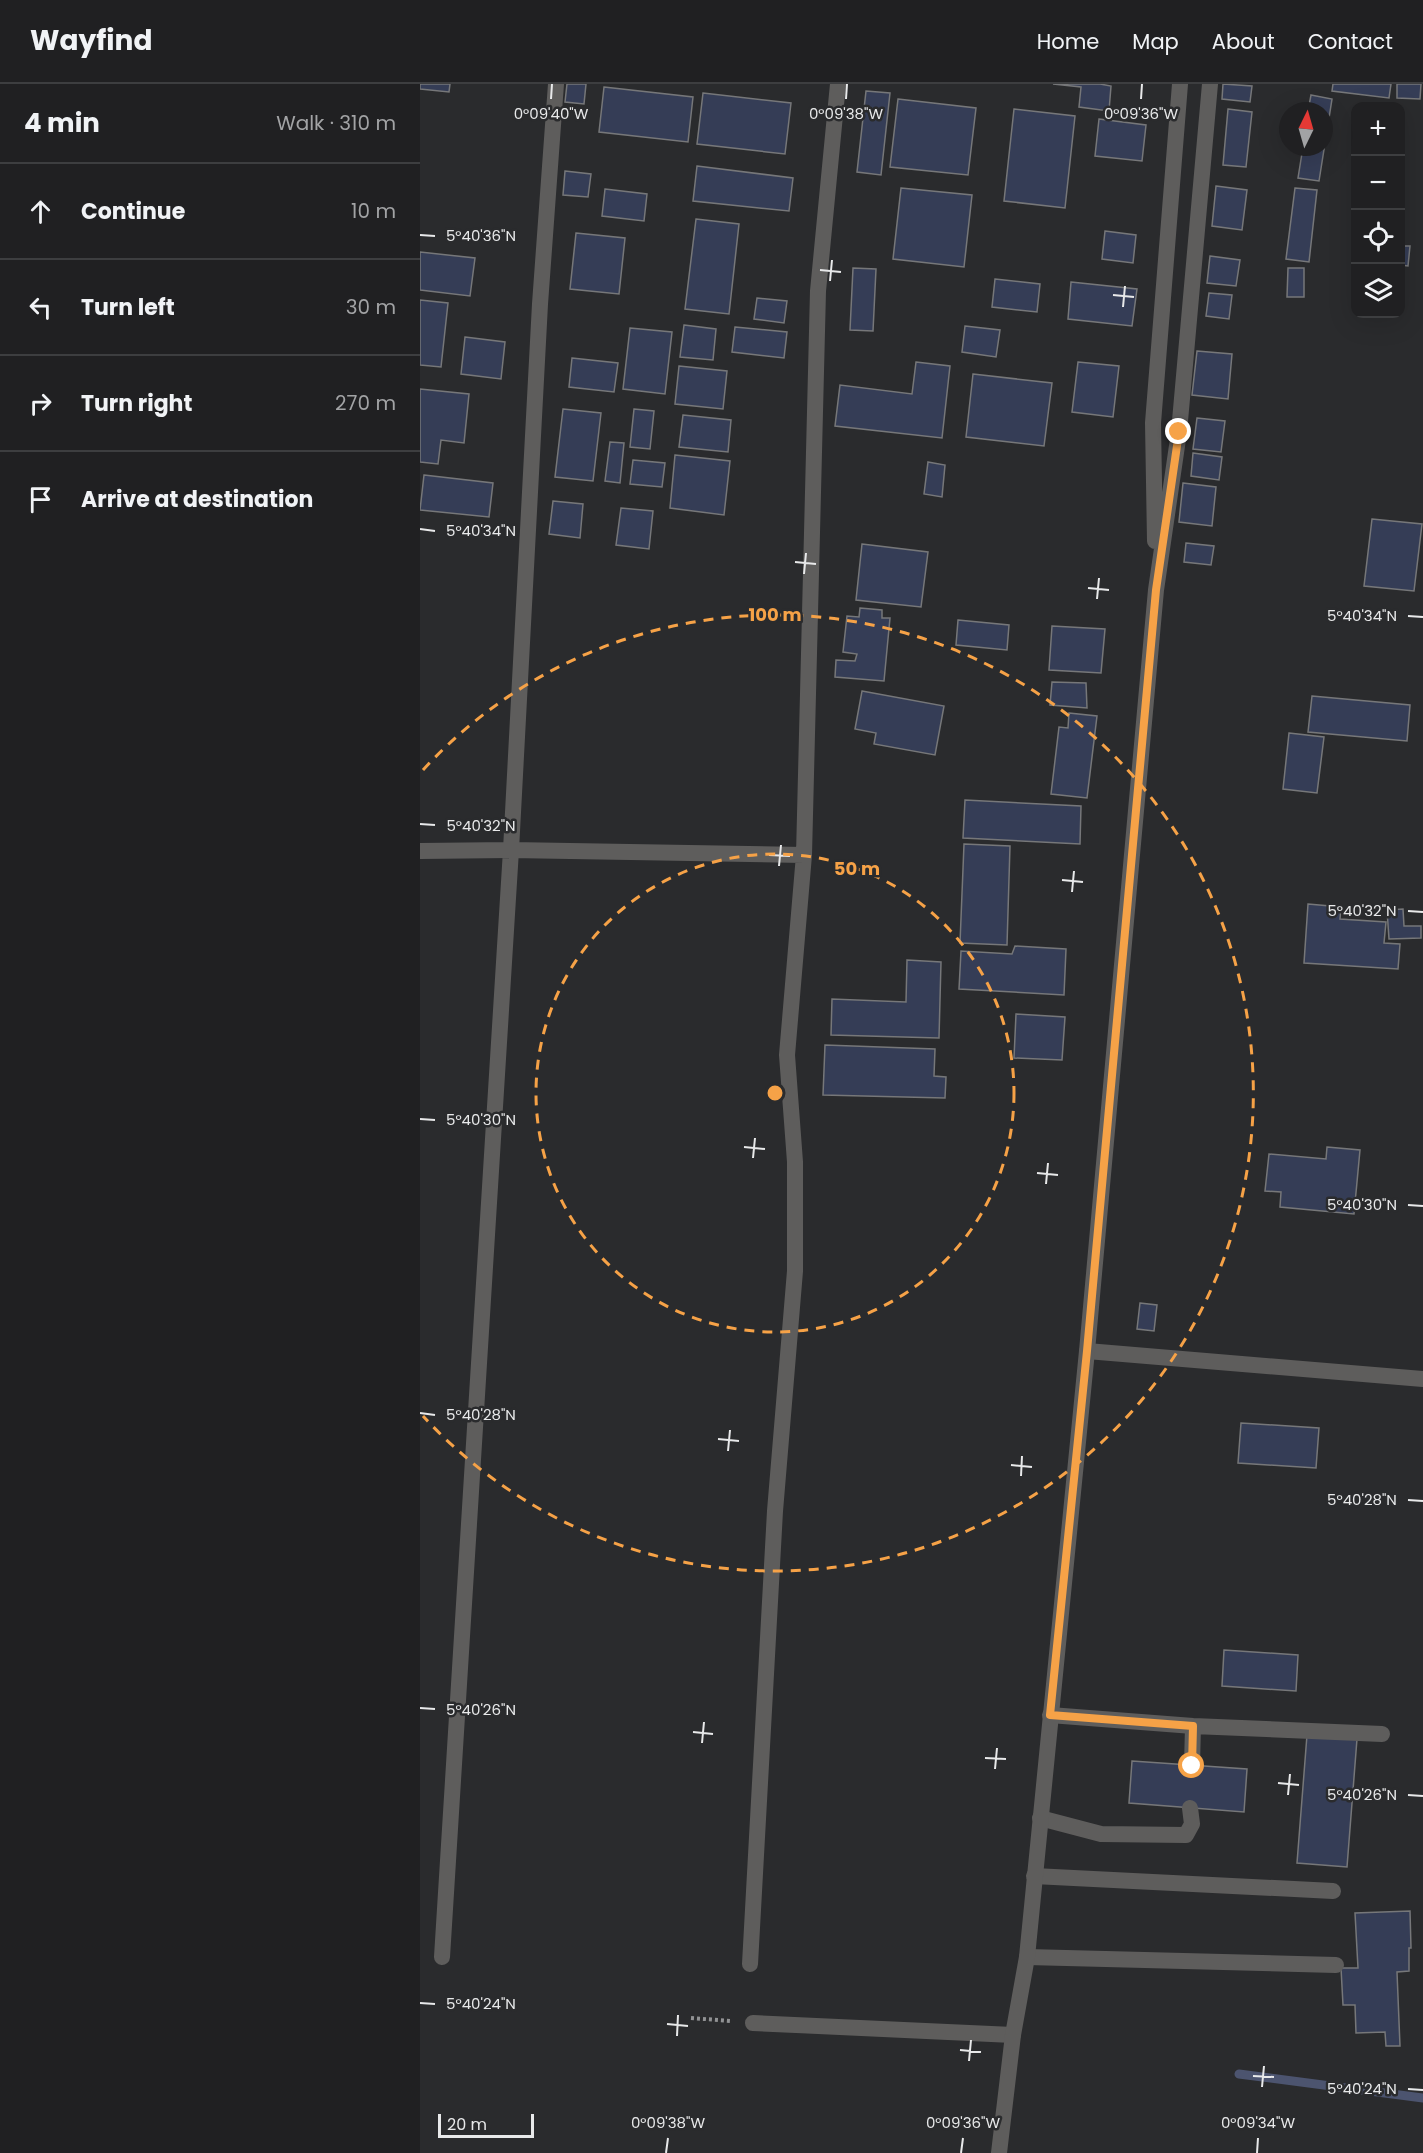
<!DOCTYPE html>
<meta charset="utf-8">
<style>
:root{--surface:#202022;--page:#2d2d2f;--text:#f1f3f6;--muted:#a2a3a5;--line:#3d3e40}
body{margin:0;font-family:Poppins,sans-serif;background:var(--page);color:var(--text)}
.controls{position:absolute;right:18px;top:18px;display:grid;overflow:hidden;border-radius:12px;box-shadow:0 6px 24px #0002}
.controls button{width:54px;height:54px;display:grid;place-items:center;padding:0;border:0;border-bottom:2px solid var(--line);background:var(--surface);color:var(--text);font:30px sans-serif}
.compass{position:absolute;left:859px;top:18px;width:54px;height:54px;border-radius:50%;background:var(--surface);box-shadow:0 6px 24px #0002;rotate:5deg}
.scale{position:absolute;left:18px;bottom:15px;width:96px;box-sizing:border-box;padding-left:6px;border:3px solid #e8e9ea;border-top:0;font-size:16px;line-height:21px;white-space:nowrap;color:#e8e9ea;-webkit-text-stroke:4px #2a2b2d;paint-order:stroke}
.stop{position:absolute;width:18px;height:18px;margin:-14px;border:4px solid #f6a247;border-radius:50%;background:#fff}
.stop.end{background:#f6a247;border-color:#fff;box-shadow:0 2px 6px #0008}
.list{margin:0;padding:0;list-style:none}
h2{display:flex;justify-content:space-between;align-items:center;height:78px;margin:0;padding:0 24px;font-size:26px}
h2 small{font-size:20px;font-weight:400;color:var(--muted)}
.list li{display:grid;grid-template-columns:39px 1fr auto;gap:18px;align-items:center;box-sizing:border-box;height:96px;padding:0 24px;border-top:2px solid var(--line)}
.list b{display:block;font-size:22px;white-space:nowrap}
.list em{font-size:20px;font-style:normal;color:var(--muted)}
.icon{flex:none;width:33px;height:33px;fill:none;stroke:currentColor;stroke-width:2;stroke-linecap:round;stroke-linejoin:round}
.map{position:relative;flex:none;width:1003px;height:2069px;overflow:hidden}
header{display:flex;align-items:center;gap:36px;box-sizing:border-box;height:84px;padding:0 30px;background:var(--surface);border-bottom:2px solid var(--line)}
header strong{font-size:28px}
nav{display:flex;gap:33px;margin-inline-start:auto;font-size:21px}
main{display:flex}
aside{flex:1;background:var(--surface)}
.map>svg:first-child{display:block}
</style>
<header>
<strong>Wayfind</strong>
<nav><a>Home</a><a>Map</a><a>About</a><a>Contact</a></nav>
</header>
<main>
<aside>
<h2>4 min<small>Walk · 310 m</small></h2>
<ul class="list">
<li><svg class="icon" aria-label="ahead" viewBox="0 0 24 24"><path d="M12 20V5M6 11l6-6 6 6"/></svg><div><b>Continue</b></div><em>10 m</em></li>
<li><svg class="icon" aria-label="left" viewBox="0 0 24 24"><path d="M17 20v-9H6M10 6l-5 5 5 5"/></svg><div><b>Turn left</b></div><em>30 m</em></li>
<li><svg class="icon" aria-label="right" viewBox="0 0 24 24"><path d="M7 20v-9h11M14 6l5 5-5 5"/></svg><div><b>Turn right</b></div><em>270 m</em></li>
<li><svg class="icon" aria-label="arrive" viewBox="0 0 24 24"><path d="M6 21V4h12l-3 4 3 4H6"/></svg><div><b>Arrive at destination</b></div></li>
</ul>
</aside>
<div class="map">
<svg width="1003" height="2069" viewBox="0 0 1003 2069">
<rect width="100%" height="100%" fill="#2a2b2d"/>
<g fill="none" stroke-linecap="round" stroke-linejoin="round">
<path stroke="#4c546f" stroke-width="9" d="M819,1990L1003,2014"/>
</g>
<path fill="#353d56" stroke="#767779" stroke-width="1.5" d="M0,0H30L29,8L0,5Z
M147,0H166L164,20L145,18Z
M633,0H680L691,2L689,27L659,23L661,3Z
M803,0L832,2L830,18L802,15Z
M913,0H971L969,14L912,7Z
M977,0H1001L1000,15L977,14Z
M184,3L273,13L268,58L179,48Z
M446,7L470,9L461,91L437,88Z
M283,9L371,19L365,70L277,60Z
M891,11L912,15L899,97L878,94L883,63H904V27H888Z
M478,15L556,24L548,91L470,83Z
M594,25L655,32L645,124L584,117Z
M808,25L832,28L826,83L803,81Z
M679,35L726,41L722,77L675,72Z
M277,82L373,94L369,127L273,117Z
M145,87L171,90L168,113L143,111Z
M796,102L827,106L822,146L792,142Z
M481,104L552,111L544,183L473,175Z
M875,104L897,106L889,178L866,175Z
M185,105L227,110L224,137L182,132Z
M276,135L319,140L309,230L265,225Z
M685,147L716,151L713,179L682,175Z
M156,149L205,154L199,210L150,205Z
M980,162H990L988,182L980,181Z
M0,168L55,174L50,212L0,206Z
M790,172L820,176L816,202L787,199Z
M433,184L456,185L453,247L430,246Z
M868,184H884V213H867Z
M575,195L620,200L617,228L572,223Z
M651,198L717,205L712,242L648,235Z
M789,209L812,211L809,235L786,232Z
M337,214L367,217L364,239L334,235Z
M0,216L28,219L21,283L0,281Z
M264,241L296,245L293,276L260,273Z
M545,242L580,246L576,273L542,268Z
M315,243L367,248L364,274L312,268Z
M210,244L252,248L245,310L203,305Z
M45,253L85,258L81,295L41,290Z
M777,267L812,270L808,315L772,311Z
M152,274L198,279L194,308L149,303Z
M496,278L530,282L522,354L415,342L420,301L492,310Z
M658,278L699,282L693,333L652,328Z
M259,282L307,287L303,325L255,320Z
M553,290L632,299L624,362L546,353Z
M0,305L49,310L44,359L21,356L18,380L0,378Z
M143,325L181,329L173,397L135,393Z
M214,325L234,327L230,365L210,363Z
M263,331L311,336L308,368L259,363Z
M777,334L805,337L801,368L773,365Z
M190,358L204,359L200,399L185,397Z
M773,369L802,373L799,396L771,392Z
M255,371L310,377L304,431L250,424Z
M213,376L245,379L242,403L210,400Z
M508,378L525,381L522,413L504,410Z
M4,391L73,399L69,433L0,426Z
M763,399L796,403L792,442L759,438Z
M133,417L163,420L160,454L129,450Z
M201,424L233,427L229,465L196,461Z
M952,435L1002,440L994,507L944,502Z
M766,459L794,462L791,481L764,478Z
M442,460L508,468L501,523L436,516Z
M440,524L462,526V534H470L464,597L415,593L416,576L435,577L437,570L423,568L427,532L439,533Z
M538,536L589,541L587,566L536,561Z
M632,542L685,545L681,589L629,586Z
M632,598L666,599L667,624L630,621Z
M442,607L524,622L515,671L454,660L456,649L435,645Z
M892,612L990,621L987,657L888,648Z
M649,629L677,632L667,714L631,710L639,643L648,644Z
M869,649L904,653L897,709L863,705Z
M545,716L661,722L660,760L543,754Z
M544,760L590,762L587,861L540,859Z
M888,820L921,823L920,835L966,838L964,859L980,860L978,885L884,879Z
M983,825L984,842H1001V854L969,855L967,826Z
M595,862L646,865L644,911L539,905L541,867L592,870Z
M487,876L521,878L519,954L411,951L412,915L486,918Z
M596,930L645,933L642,976L594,974Z
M405,961L515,965L514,992L526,993L525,1014L403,1011Z
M907,1063L940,1066L934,1130L860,1123L861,1108L845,1107L849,1070L906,1075Z
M720,1219L737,1221L734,1247L717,1245Z
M821,1339L899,1344L896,1384L818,1379Z
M804,1566L878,1571L876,1607L802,1602Z
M887,1651L937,1655L927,1783L877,1779Z
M712,1677L827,1685L824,1728L709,1719Z
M990,1827L991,1864H989V1887L977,1888L980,1962H966L965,1948L936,1949L935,1921H923L921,1884H938L935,1829Z"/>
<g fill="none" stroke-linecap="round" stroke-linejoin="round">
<path stroke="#919294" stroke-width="4" stroke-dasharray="3 3" stroke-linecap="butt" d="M271,1934L311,1937"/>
<path stroke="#5e5d5c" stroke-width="16" d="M630,1631L773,1642L962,1650
M772,1681L773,1642
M620,1734L681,1750L766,1751L772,1740L770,1724
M614,1792L913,1807
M607,1873L916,1881"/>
<path stroke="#5e5d5c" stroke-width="16" d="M0,767L91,766L384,771
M667,1267L1003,1295
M22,1873L91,766L120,220L136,0
M330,1880L355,1427L375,1187V1078L367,971L384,771L398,207L418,0
M333,1939L593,1951"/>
<path stroke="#5e5d5c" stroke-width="16" d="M735,457L733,339L760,0
M579,2069L593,1951L607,1873L667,1267L736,506L759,348L790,0"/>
</g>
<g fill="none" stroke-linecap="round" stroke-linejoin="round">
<path stroke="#f6a247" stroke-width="8" d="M759,348L736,506L667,1267L630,1631L773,1642L772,1682"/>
</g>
<path fill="none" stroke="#e8e9ea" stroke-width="2" d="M131,15L132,0M426,15L427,0M721,15L722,0M0,151L15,152M400,186L421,188M410,197L412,176M693,211L714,213M703,223L705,202M0,445L15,447M375,478L396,480M384,490L386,469M668,504L689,506M677,515L679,494M988,532L1003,533M0,740L15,741M349,771L370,772M359,782L361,761M642,796L663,798M652,808L654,787M988,827L1003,828M0,1035L15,1036M324,1063L345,1065M333,1074L335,1054M617,1089L638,1091M626,1100L628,1079M988,1121L1003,1122M0,1329L15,1331M298,1355L319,1357M308,1367L310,1346M591,1381L612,1383M601,1392L602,1372M988,1416L1003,1417M0,1624L15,1625M273,1648L293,1650M282,1659L284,1638M565,1674L586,1675M575,1685L577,1664M858,1699L879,1701M868,1711L870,1690M988,1711L1003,1712M0,1919L15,1920M247,1940L268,1942M257,1952L258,1931M540,1966L561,1968M549,1977L551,1956M833,1992L854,1993M842,2003L844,1982M988,2005L1003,2006M246,2069L248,2054M541,2069L543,2054M837,2069L838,2054"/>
<g fill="none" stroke="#f6a247" stroke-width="3" stroke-dasharray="10 8">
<circle cx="355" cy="1009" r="239"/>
<path d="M3 686A478 478 0 1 1 3 1332"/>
</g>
<g font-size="15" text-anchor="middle" fill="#e8e9ea" stroke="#2a2b2d" stroke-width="5" stroke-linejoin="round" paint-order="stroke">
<text x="131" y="35">0°09'40"W</text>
<text x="426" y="35">0°09'38"W</text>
<text x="721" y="35">0°09'36"W</text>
<text x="61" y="157">5°40'36"N</text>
<text x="61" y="452">5°40'34"N</text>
<text x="942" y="537">5°40'34"N</text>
<text x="61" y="747">5°40'32"N</text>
<text x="942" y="832">5°40'32"N</text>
<text x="61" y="1041">5°40'30"N</text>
<text x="942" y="1126">5°40'30"N</text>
<text x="61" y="1336">5°40'28"N</text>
<text x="942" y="1421">5°40'28"N</text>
<text x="61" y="1631">5°40'26"N</text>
<text x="942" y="1716">5°40'26"N</text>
<text x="61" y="1925">5°40'24"N</text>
<text x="942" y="2010">5°40'24"N</text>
<text x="248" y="2044">0°09'38"W</text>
<text x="543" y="2044">0°09'36"W</text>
<text x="838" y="2044">0°09'34"W</text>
</g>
<circle cx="355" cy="1009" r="9" fill="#f6a247" stroke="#2a2b2d" stroke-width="3"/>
<g font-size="18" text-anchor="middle" font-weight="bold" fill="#f6a247" stroke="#2a2b2d" stroke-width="5" stroke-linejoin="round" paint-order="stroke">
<text x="355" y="537">100 m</text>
<text x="437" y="791">50 m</text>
</g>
</svg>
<div class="controls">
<button>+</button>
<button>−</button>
<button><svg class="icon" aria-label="locate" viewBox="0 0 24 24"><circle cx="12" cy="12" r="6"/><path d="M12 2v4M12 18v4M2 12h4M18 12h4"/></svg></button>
<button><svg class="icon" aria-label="layers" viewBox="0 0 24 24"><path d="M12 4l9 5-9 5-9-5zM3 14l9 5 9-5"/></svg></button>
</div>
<svg class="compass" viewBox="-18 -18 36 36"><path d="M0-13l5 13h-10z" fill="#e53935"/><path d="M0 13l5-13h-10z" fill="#a2a3a5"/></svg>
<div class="scale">20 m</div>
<div class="stop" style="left:772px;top:1682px"></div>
<div class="stop end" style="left:759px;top:348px"></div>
</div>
</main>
